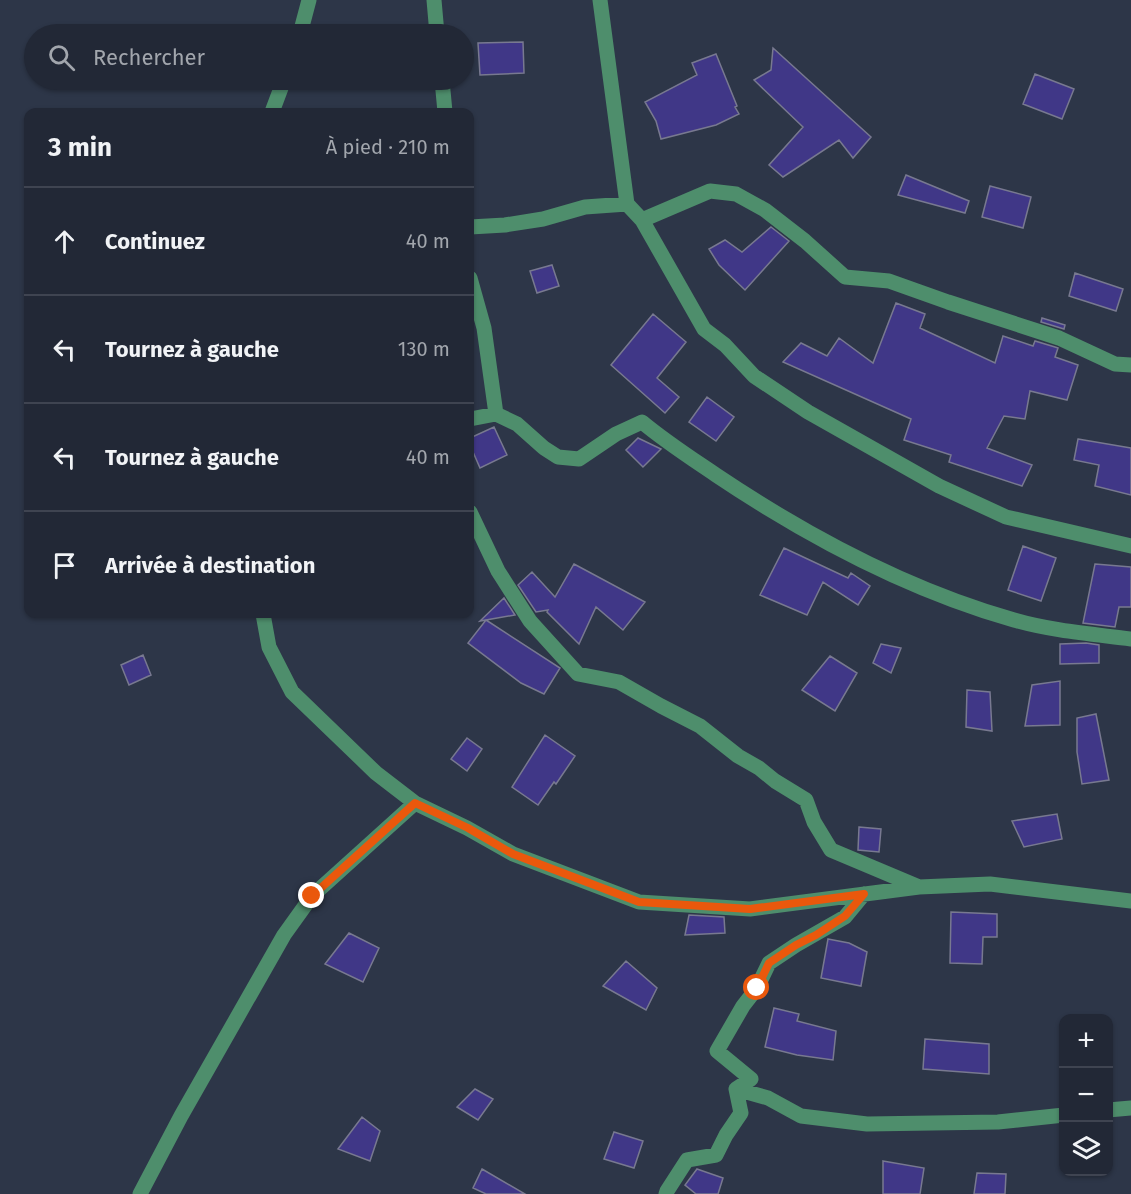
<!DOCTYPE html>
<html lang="fr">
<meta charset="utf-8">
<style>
:root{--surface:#222836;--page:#2a303e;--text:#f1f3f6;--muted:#a2a6ad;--line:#3f4451}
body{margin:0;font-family:"Fira Sans",sans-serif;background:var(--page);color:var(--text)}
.controls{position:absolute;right:18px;bottom:18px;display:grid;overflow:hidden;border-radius:12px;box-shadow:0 2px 4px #0004}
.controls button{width:54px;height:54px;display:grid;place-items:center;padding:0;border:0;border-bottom:2px solid var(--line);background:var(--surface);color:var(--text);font:30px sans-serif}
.stop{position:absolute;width:18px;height:18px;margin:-14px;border:4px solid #ea580c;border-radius:50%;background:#fff}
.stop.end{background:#ea580c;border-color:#fff;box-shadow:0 2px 6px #0008}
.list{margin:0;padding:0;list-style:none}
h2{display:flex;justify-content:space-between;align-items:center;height:78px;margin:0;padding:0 24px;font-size:26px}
h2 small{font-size:20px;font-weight:400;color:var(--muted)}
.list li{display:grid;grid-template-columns:39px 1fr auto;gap:18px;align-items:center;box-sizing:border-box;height:108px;padding:0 24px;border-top:2px solid var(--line)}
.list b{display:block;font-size:22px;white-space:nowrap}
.list em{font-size:20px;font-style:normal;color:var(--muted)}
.icon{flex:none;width:33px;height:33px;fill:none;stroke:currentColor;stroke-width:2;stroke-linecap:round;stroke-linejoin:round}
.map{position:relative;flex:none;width:1131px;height:1194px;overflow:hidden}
.search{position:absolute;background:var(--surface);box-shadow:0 2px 4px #0004;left:24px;top:24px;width:450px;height:66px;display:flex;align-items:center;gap:15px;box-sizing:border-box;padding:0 21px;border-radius:33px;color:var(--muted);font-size:22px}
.panel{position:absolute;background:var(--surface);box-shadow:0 2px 4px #0004;left:24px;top:108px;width:450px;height:510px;border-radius:12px}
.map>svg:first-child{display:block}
</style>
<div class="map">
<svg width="1131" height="1194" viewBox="0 0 1131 1194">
<rect width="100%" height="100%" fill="#2d3648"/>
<path fill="#403787" stroke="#787990" stroke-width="1.5" d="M523,42L524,73L480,75L478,43Z
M773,48L871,137L853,158L839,140L783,177L769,165L803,127L754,80L771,70Z
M716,54L737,106L735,107L739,114L716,125L661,139L656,121L645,102L697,75L692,63Z
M1035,74L1074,89L1062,119L1023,104Z
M906,175L969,201L965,213L898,195Z
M990,186L1031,197L1023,228L982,217Z
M771,227L789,241L745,290L719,265L709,249L725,240L742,252Z
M552,265L559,286L537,293L530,271Z
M1075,273L1123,289L1116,311L1069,296Z
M896,303L925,314L920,328L995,363L1003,336L1033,346L1035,341L1055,347L1058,348L1055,357L1078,365L1067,400L1030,391L1025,419L1004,416L987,448L1032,465L1022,486L949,462L951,455L904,440L911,419L783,362L801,343L827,356L839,338L873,363Z
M653,314L686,342L657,378L679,397L665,413L611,365Z
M1042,318L1065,325L1064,329L1041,322Z
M707,397L734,417L716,441L689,422Z
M494,427L507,455L480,468L470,445V438Z
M638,438L661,449L643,467L626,450Z
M1078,439L1131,448V495L1095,486L1099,465L1074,460Z
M1023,546L1056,558L1041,601L1008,590Z
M784,548L848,578L851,573L870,586L858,605L823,582L807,615L760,595Z
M574,564L645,602L623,630L596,607L579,644L547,612L548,610L536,612L518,585L532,572L555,597Z
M1095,564L1131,567V607H1119L1115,627L1083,623Z
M504,598L515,615L480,621Z
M486,620L560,668L544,694L521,683L468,643Z
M1086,643L1099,645V663L1060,664V644Z
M881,644L901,648L891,673L873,663Z
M143,655L151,675L129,685L121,665Z
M830,656L857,673L835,711L802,690Z
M1060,681V725L1025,726L1032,685Z
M967,690L990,692L992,731L966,727Z
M1096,714L1109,780L1082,784L1077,752V718Z
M545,735L575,756L556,784L554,782L538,805L512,787Z
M467,738L482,749L467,771L451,759Z
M1057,814L1062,839L1024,847L1012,821Z
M859,827L881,829L879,852L858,850Z
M951,912L997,914V937H983L982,964L950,963Z
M689,915L724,917L725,933L685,935Z
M349,933L379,948L363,982L325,964Z
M828,939L849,943L867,952L861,986L821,978Z
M626,961L657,988L646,1010L603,986Z
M774,1008L799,1014L797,1021L836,1031L833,1060L797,1055L765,1047Z
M925,1039L989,1044V1074L923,1069Z
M475,1089L493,1099L478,1120L457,1107Z
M362,1117L380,1131L370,1161L338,1149Z
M614,1132L643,1141L634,1168L604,1159Z
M883,1161L924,1168L920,1194H883Z
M482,1169L525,1194H486L473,1188Z
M697,1169L723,1178L718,1194H696L685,1185Z
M977,1173L1006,1174L1005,1194H974Z"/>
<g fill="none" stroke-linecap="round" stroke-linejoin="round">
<path stroke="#4e8e6c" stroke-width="15" d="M434,0L437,34
M600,0L627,204L642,220L704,329L725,345L754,376L808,412L939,486L1006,517L1131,546
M300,34L309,0
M442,80L445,112
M272,112L284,80
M642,220L710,191L736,194L765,210L805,241L845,277L889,281L948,302L1059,338L1115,364L1131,365
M470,227L505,225L543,219L585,207L627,204
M470,278L484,328L496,414
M470,419L496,414L517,424L544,448L558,457L579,459L616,434L642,422C666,442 691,458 716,475C807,536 908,590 1014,620C1052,631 1092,634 1131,639
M470,512L498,571L530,621L578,674L619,682L661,706L700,726L738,756L759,768L775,781L806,800L814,822L831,850L919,887
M263,614L269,647L292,692L376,773L415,803L467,828L513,854L639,902L750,909L919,887L990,884L1131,901
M736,1089L768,1098L801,1116L867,1124L998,1122L1064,1115
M736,1089L751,1079L717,1051L743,1006L757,988L769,963L796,945L845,917L864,894
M1108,1110L1131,1108
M140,1194L181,1116L284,935L312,896L415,803
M666,1194L667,1191L687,1160L716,1155L726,1135L741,1113L736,1089"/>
</g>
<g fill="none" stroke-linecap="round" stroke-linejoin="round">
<path stroke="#ea580c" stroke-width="8" d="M312,896L415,803L468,828L513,854L639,902L750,909L864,894L845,916L816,935L796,945L769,963L757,988"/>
</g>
</svg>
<div class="controls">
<button>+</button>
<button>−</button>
<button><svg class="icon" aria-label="layers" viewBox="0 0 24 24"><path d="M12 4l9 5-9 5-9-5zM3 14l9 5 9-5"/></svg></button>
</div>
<div class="stop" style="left:757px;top:988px"></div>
<div class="stop end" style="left:312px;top:896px"></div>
<div class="search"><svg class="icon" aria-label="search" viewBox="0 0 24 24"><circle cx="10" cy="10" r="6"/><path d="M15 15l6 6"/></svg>Rechercher</div>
<section class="panel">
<h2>3 min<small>À pied · 210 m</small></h2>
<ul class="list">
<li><svg class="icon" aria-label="ahead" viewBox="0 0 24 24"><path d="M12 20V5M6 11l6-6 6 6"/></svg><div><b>Continuez</b></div><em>40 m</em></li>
<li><svg class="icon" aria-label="left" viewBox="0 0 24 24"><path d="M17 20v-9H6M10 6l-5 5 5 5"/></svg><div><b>Tournez à gauche</b></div><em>130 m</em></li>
<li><svg class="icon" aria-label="left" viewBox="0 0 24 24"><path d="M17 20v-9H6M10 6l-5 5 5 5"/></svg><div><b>Tournez à gauche</b></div><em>40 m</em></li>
<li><svg class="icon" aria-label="arrive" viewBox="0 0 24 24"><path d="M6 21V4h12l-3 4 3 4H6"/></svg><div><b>Arrivée à destination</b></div></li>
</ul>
</section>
</div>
